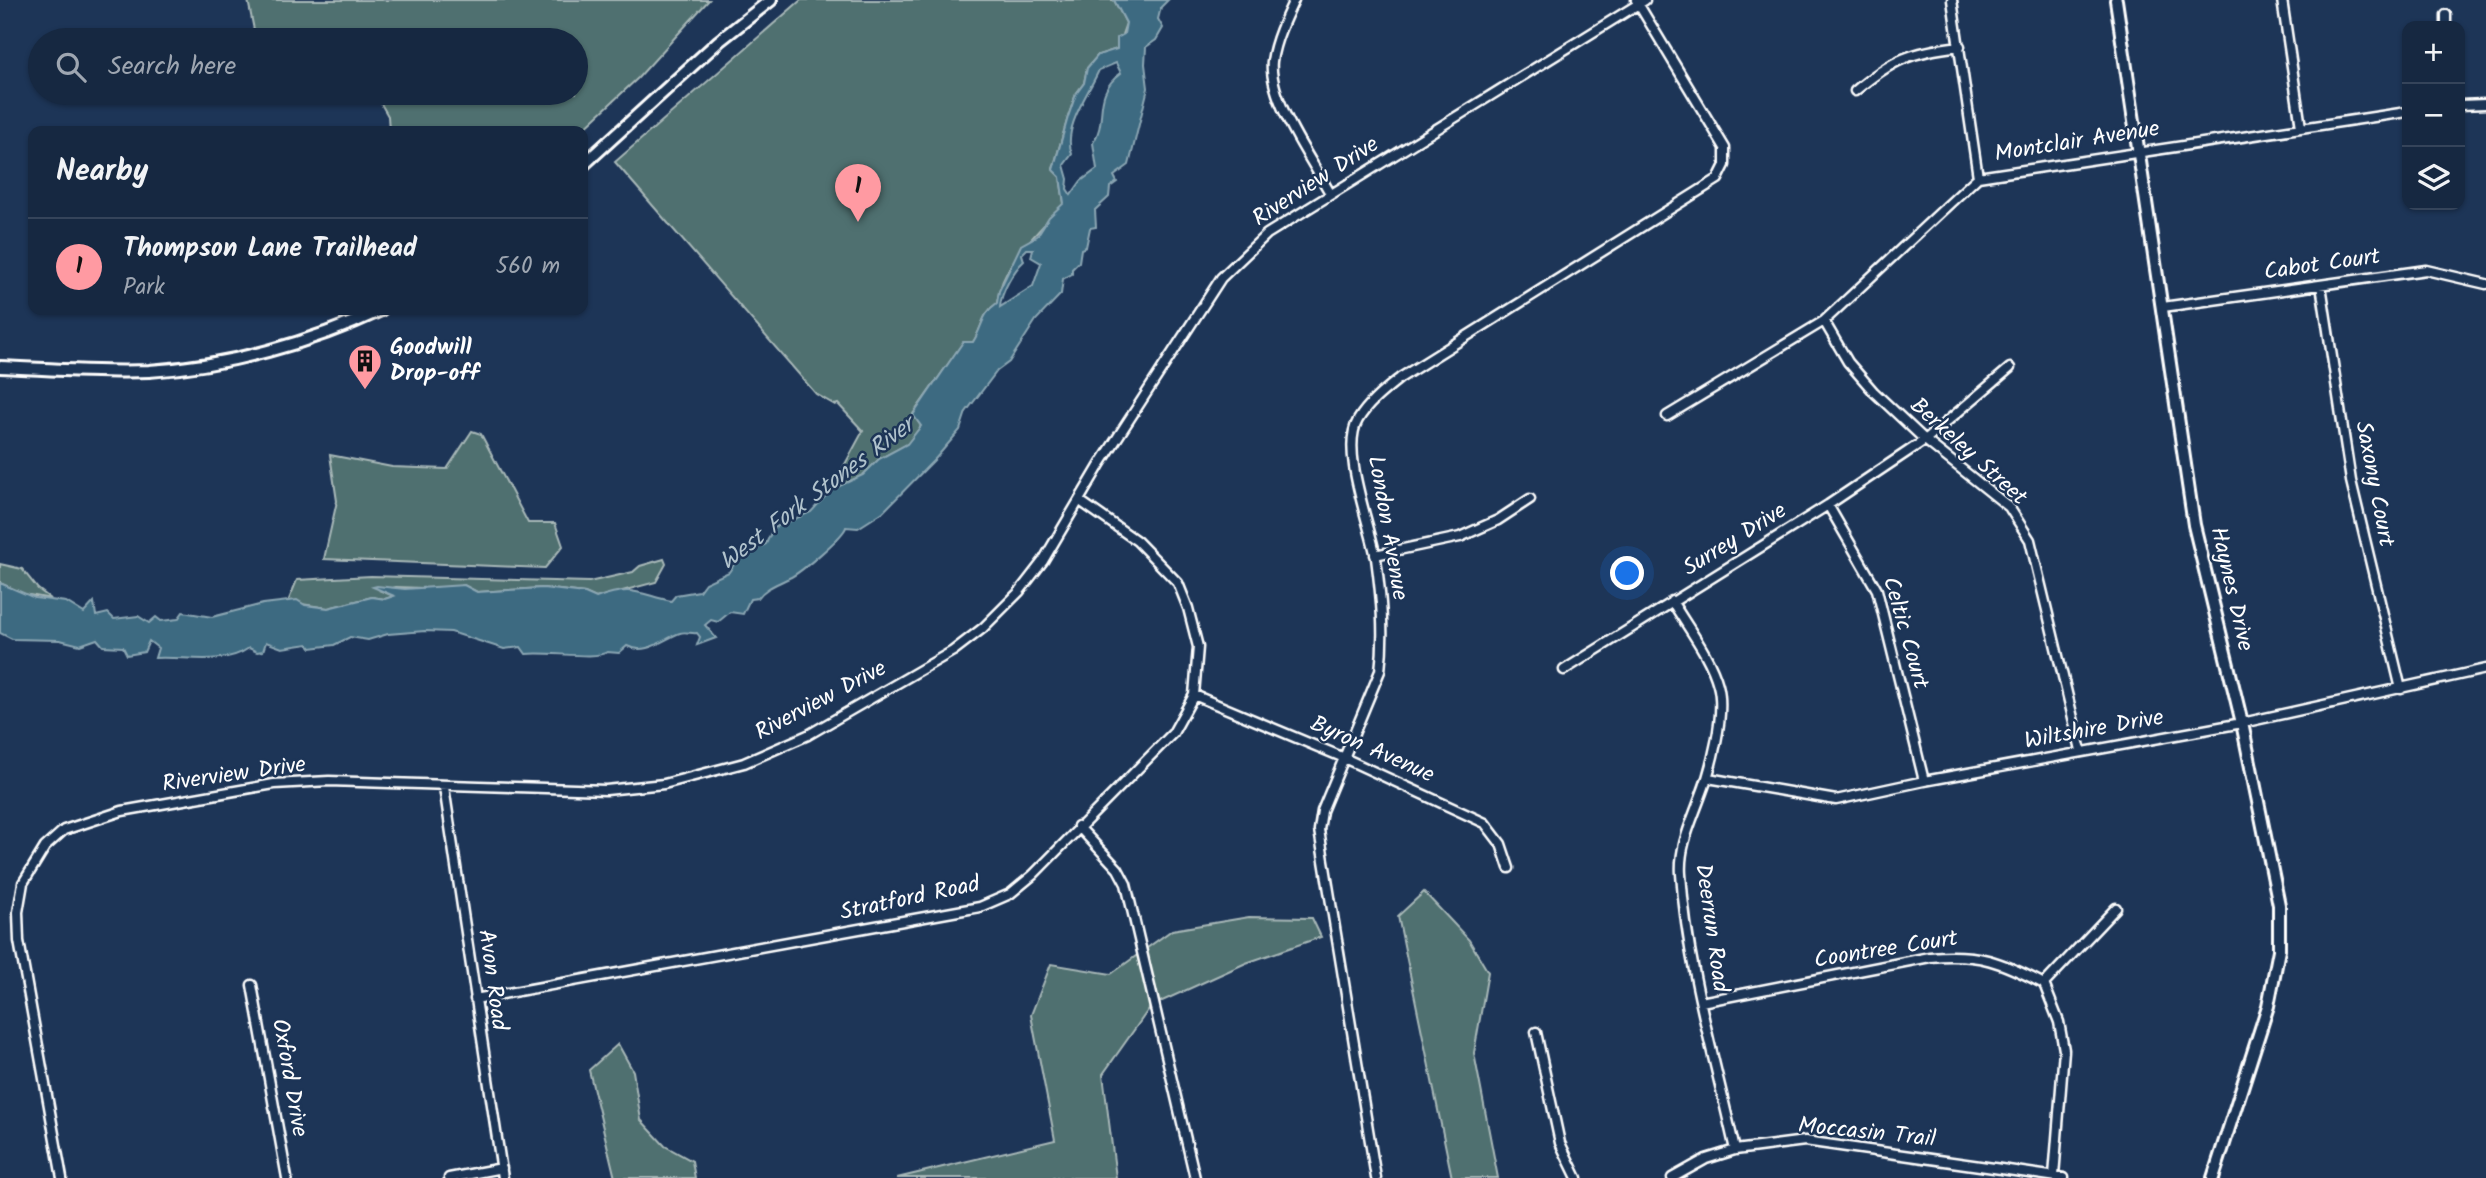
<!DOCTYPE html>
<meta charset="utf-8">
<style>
:root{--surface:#162841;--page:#1f3048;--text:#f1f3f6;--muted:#9ea6b1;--line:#35445a;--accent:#ff9aa2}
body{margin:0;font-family:Kalam,sans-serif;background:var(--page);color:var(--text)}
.controls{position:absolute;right:21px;top:21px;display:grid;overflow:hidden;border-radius:14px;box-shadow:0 2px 5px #0004}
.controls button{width:63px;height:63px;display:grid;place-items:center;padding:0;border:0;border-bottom:2px solid var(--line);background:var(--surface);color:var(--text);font:35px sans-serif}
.you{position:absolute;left:1628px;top:574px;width:24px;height:24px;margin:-18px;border:5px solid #fff;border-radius:50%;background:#1a73e8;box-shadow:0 0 0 10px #1a73e833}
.badge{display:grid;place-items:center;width:46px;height:46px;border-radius:50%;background:var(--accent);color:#111;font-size:23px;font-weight:700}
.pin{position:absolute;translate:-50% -58px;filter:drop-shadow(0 2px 4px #0008)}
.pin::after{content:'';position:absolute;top:37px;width:24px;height:21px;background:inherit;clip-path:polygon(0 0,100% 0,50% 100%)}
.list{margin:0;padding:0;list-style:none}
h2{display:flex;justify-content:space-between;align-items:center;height:91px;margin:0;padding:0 28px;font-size:30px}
h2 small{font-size:23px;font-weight:400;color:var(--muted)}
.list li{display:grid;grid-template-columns:46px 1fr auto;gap:21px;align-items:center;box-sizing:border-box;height:98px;padding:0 28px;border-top:2px solid var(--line)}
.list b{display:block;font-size:26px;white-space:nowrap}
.list p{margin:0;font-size:23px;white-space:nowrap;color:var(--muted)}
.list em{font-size:23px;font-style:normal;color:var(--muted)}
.icon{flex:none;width:38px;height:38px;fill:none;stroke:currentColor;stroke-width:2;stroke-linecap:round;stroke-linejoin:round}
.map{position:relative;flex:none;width:2486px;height:1178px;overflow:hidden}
.search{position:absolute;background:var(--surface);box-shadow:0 2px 5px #0004;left:28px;top:28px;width:560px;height:77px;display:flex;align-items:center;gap:18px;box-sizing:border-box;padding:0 24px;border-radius:38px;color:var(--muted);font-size:26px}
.panel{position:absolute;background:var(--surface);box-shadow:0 2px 5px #0004;left:28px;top:126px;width:560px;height:189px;border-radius:14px}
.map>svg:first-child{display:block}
</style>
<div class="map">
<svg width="2486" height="1178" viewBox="0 0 2486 1178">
<rect width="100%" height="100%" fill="#1d3557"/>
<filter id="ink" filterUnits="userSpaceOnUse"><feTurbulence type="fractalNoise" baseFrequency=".0143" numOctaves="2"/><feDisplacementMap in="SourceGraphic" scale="14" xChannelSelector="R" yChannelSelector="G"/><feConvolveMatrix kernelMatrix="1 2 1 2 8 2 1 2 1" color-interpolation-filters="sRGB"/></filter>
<g filter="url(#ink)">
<path fill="#507070" stroke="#a8b8b8" stroke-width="2" d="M248,0H709L638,78L581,131H389L388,116L375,93H576V40H256Z
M801,0H1114L1126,23L1117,49L1098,55L1087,68L1084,83L1076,94L1068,117L1053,169L1060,177L1064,203C1039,233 1002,261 997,303C981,314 983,327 973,342L963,343L913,414L921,426L908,444L879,459L863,475L831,490L863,431L838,404L835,405L816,394L615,162Z
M472,431L481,434L528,523H555L563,546L545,568L324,559L337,501L330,455L392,467L447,469Z
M664,559L666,564L656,582L596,598L585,593L543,588L477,592L464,585L449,589L396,587L381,591L394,596L385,599L372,597L328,608L288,602L297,580L371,576L589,582L633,572L640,566Z
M0,564L22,569L38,589L51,599L24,594L0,583Z
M1424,892L1469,940L1488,972L1474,1053L1498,1178H1452L1398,916Z
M1249,917L1312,918L1321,937L1246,963L1151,1006L1103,1074L1116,1178H897L1055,1140L1031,1015L1051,964L1111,974L1172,930Z
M618,1044L633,1071L641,1120L665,1146L692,1161L695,1178H615L589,1070Z"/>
<path fill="#3d6a81" stroke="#8ba6b3" stroke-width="2" fill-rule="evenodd" d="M1114,0H1168L1161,7L1158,19L1163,28L1156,40L1146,47L1145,64L1148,88L1129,165L1114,176L1117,182L1110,187L1109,197L1095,210L1096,227L1090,228L1086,247L1081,249L1079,262L1072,269V274L1063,279L1061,294L1036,320L1009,362L997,371L966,412L960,430L936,458L883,512L858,528L846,527C844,536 799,574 789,578C778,584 766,587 758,598L750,599L743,614L730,612L718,622L711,620L705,625L716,638L697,645L700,637L697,633C692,634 685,631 680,633C663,639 646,656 627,646L619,653L607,652C596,660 547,651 526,654L521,647L504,649L451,632L425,631L388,634L368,640L350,637L334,645L311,648L308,644L282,648L266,642L263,651L257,652L249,648C224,666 185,656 155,658L158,648L149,641L144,652L127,655L123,647L103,646L97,639L80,645L60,640L12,639L0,633V583L35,598L66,602L84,613L94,602L96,616L108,613L114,619L138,616L149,623L156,617L161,621L178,619L183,612L212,617L263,604L297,600L305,605L328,608L372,597L385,599L394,596L373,587L377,586L405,589L464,585L477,592L543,588L585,593L596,598C632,584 639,594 671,601L676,595L699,591L705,583L729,572L739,557L766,544L773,528L811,512L831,490L863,475L879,459L907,444L921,426L913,415L963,342H973C983,327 981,314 997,303L999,291L1021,245L1037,236L1049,217L1064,203L1060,177L1053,170L1068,117L1076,94L1084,83L1087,68L1098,55L1117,49V38L1124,34L1126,23ZM1116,63L1121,73C1091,95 1109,119 1093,143L1097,169L1081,181L1071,195L1067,189L1068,179L1064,165L1072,154C1062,128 1089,93 1099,70ZM1027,249H1033L1031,257L1041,263L1033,286L1000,307C1001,292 1014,270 1024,261L1022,254Z"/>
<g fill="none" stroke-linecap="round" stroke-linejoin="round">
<g stroke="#fff" stroke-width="13">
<path id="street" d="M1294,0C1285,19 1275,40 1272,61C1268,99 1311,159 1330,193
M1952,0L1978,177
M2282,0L2301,127
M2446,15V26
M1855,91C1893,59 1911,52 1960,46
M2460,105L2486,104
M2321,285L2351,481L2401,689
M2163,307L2426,270L2486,284
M1824,321L1848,362L1874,392L1925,440L2009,507L2030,540L2081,751
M1667,416L1824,321L1978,177L2407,112
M1828,505L1877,590L1924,781
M1375,555L1460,537L1498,520L1530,499
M1672,601C1687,627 1710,655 1718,685C1726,714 1711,770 1700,798C1691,823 1679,847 1681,874C1687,967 1715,1059 1735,1150
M1564,670L1828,505L1925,440L2010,368
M1194,695L1342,757L1485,823L1501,844L1509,868
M1708,778L1836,800L1924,781L2242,723L2486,669
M444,787L503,1178
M1078,826L1118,869L1126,884L1195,1178
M2044,984L2116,908
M252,985L287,1178
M475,999L980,907L1010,894L1033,875L1173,733L1194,695L1198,647L1188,608L1178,583L1137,541L1080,501
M1701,1002L1930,957C1980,953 2000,961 2044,984L2059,1022L2064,1050L2054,1176
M1536,1032L1560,1143L1577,1178
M62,1178L19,941L18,912L23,883L45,847L64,830L122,811L274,784L329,781L606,790L664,784L744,763L808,735L953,651L983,628L1019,592L1043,561L1101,463L1221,278L1267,234L1645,0
M449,1178L502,1168
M1376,1178L1319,830L1322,811L1380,671C1385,633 1381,596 1376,558C1370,524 1340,450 1358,420C1368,403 1385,390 1400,378L1718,179L1725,165V148L1636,0
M1672,1178L1706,1159L1735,1150L1805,1141L2064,1178"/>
</g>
<g stroke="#fff" stroke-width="16">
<path id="secondary" d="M2116,0L2194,525L2242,723L2279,905V950L2268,1006L2213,1178
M583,165L719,41L771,0
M0,367C50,369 100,373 149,371C227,366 311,343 381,310"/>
</g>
<use href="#street" stroke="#1d3557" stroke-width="8"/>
<use href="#secondary" stroke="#1d3557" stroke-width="10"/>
</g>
</g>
<defs>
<g id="building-pin" transform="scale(1.75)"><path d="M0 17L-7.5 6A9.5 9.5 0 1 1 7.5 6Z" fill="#ff9aa2" stroke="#1d3557"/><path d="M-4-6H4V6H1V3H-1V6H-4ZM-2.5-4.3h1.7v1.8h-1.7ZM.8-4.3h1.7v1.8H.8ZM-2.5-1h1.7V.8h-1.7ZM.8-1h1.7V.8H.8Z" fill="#111"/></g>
</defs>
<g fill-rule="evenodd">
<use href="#building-pin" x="365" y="361"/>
</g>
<g text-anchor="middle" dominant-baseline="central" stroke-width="5" stroke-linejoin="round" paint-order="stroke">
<g font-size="23" fill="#fff" stroke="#1d3557">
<text transform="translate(2077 142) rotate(-9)">Montclair Avenue</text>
<text transform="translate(1316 182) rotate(-33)">Riverview Drive</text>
<text transform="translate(2322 265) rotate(-8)">Cabot Court</text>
<text transform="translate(1968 452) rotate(42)">Berkeley Street</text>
<text transform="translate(2374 484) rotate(79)">Saxony Court</text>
<text transform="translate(1387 528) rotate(80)">London Avenue</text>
<text transform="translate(1735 540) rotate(-32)">Surrey Drive</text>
<text transform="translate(2231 589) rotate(77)">Haynes Drive</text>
<text transform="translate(1905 633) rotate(74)">Celtic Court</text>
<text transform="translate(821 701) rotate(-28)">Riverview Drive</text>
<text transform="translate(2094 730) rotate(-10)">Wiltshire Drive</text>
<text transform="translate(1372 750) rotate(24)">Byron Avenue</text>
<text transform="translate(234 775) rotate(-8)">Riverview Drive</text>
<text transform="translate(910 899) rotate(-12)">Stratford Road</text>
<text transform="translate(1711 928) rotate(82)">Deerrun Road</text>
<text transform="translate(1886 950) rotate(-9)">Coontree Court</text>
<text transform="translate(492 980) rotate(82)">Avon Road</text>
<text transform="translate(289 1078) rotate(80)">Oxford Drive</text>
<text transform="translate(1867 1133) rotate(6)">Moccasin Trail</text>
</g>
<g font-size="23" font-weight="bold" fill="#fff" stroke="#1d3557" text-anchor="start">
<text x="390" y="348">Goodwill<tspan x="390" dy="26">Drop-off</tspan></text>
</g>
<g font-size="24" font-style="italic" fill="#b1c3cd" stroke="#1d3557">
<text transform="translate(817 494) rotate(-37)">West Fork Stones River</text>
</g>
</g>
</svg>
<div class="controls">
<button>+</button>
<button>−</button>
<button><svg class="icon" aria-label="layers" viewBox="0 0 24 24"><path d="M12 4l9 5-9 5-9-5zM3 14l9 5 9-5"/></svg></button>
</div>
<div class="you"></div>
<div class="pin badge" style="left:858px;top:222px">1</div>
<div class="search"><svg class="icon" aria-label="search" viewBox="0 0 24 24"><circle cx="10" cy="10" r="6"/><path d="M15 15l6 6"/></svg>Search here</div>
<section class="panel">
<h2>Nearby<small></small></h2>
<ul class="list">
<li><span class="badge">1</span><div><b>Thompson Lane Trailhead</b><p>Park</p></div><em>560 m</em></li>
</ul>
</section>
</div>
